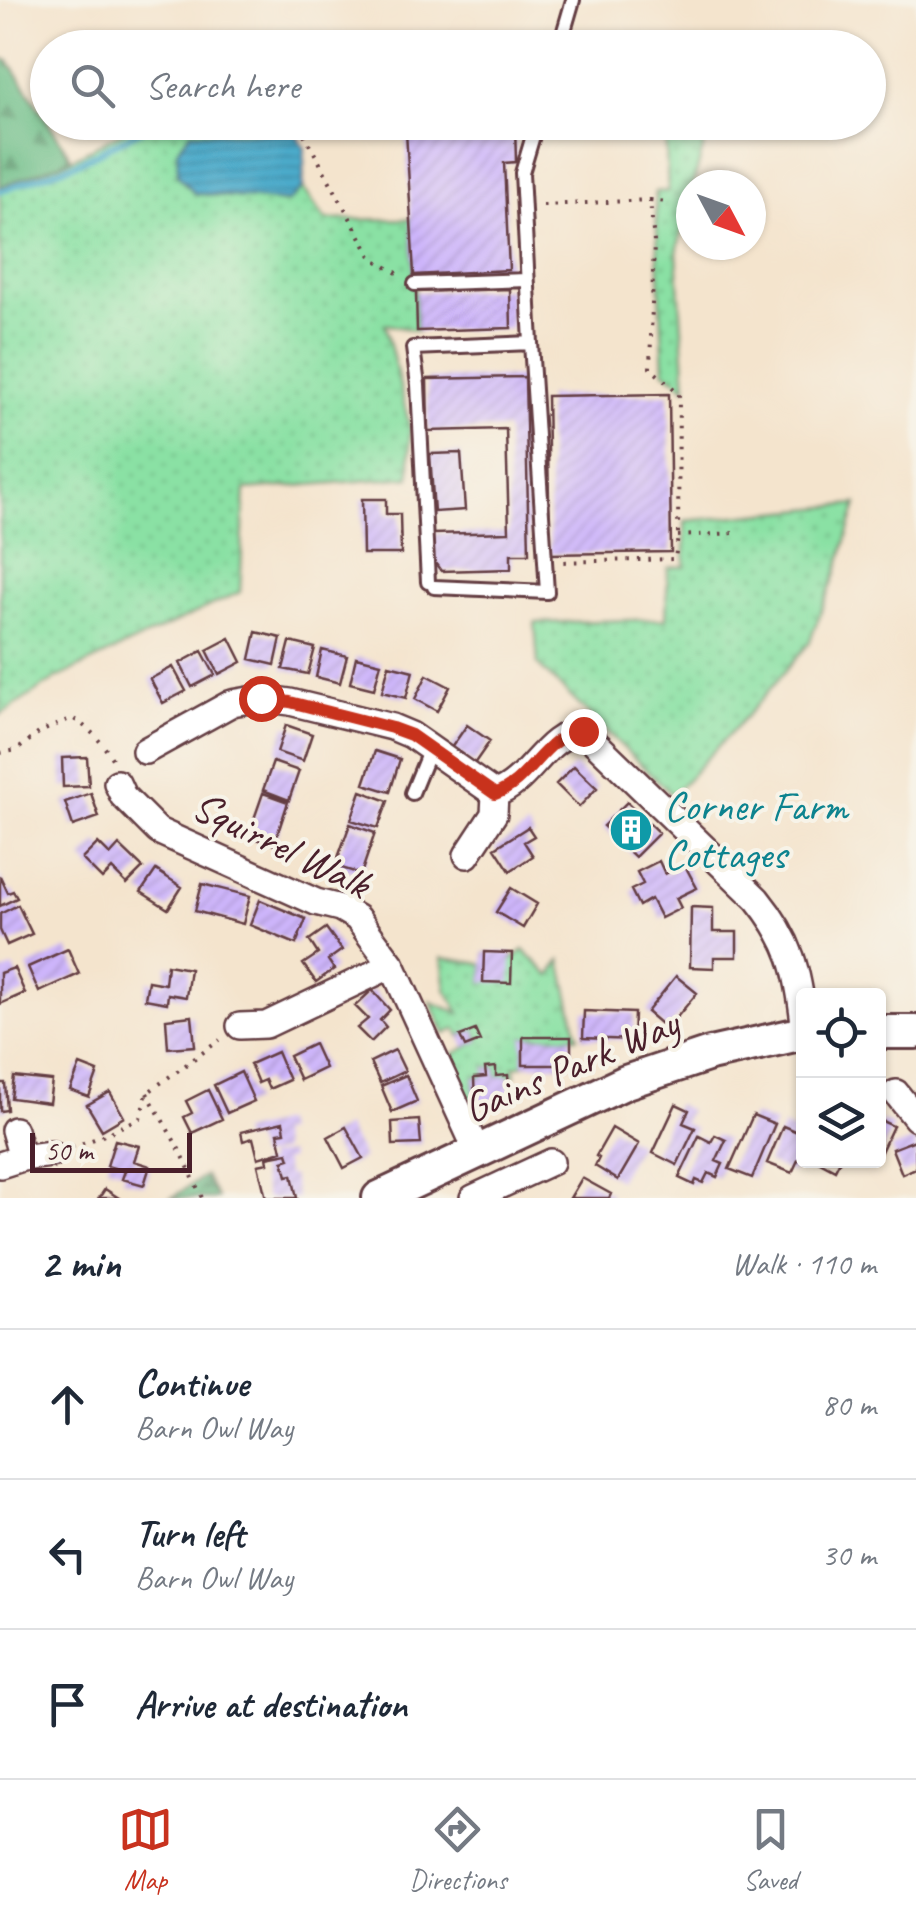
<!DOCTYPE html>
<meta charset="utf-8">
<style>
:root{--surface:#fff;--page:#f2f2f3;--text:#1f2937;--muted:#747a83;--line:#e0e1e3;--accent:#c8321e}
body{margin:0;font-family:Caveat,sans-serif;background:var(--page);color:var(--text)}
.controls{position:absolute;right:30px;bottom:30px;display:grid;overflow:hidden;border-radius:10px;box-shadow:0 2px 8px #0004}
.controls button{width:90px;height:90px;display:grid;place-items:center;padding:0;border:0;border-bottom:2px solid var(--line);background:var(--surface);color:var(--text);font:50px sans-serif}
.compass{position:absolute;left:676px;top:170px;width:90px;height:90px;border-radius:50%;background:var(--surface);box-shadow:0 2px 8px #0004;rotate:131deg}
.scale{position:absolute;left:30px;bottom:25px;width:162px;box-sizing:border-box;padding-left:10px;border:5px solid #4a1f2b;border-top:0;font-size:28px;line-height:35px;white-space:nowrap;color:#4a1f2b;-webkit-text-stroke:8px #f7f3e8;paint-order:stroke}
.stop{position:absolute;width:30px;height:30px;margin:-22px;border:8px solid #c8321e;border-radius:50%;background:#fff}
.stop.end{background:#c8321e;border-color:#fff;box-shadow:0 2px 10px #0008}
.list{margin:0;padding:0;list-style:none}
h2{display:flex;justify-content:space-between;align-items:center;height:130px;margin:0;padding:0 40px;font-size:42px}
h2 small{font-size:32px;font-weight:400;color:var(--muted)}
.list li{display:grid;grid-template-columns:65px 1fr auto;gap:30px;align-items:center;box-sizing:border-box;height:150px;padding:0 40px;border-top:2px solid var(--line)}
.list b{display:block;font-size:38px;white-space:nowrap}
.list p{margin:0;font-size:32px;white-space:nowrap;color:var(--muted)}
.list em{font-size:32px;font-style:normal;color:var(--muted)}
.icon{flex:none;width:55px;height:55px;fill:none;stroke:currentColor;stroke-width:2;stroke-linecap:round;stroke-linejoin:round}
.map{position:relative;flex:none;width:916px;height:1198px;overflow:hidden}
.search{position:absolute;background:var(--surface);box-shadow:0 2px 8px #0004;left:30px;right:30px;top:30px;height:110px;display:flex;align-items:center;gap:25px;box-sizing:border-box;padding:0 35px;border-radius:55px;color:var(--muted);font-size:38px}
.sheet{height:580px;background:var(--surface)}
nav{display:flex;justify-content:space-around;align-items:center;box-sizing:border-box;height:140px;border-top:2px solid var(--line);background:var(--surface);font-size:28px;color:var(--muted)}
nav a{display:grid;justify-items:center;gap:5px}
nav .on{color:var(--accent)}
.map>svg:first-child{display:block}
</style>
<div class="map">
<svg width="916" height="1198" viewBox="0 0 916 1198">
<defs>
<pattern id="grass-dots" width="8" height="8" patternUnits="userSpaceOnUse" patternTransform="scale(2.5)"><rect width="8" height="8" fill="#8ae1a4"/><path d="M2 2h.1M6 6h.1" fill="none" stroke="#79c18d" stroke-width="1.8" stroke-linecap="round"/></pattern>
<pattern id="forest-firs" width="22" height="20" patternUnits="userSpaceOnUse" patternTransform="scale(2.5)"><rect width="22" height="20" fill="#6fbf8a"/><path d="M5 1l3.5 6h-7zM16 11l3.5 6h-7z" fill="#5d9b71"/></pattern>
<pattern id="water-rules" width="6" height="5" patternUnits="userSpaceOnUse" patternTransform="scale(2.5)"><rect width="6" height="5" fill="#4cabcb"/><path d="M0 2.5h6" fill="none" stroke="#418ba5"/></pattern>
<pattern id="building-hatch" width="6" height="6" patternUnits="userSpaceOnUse" patternTransform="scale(2.5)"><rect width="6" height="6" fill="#cdb5fb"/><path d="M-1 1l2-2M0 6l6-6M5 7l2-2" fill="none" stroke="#b29bd7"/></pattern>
</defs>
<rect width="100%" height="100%" fill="#f7f3e8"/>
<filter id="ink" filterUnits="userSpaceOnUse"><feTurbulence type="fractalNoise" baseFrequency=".01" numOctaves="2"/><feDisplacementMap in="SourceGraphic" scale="20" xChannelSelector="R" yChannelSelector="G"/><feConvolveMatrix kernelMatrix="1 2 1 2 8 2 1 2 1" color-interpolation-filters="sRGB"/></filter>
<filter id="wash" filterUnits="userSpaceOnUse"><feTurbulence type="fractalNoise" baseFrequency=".0048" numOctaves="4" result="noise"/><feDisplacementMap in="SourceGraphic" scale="40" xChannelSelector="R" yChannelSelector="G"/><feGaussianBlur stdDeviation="2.25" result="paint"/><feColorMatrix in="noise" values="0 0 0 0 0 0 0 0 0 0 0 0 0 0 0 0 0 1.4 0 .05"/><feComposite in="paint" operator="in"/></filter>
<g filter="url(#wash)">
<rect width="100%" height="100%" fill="#f4e4cd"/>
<path fill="url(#grass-dots)" stroke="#6a8068" stroke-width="2.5" d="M138,123H280L296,134L191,132L178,175L194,193L287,202L303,188L326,220L411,219L417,331L385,324L410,428V477L245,490L240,592L57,678L0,715V187L72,159Z
M567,123H710L693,185H691L677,253L686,388L664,370L655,192L668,191L665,130Z
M857,504L838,568L809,643L753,709L672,795L538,665L535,623L666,619L668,568L685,566V521Z
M524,950L550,976L561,960L578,1037H524L523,1065L514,1066L516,1075L496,1076V1067L486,1068V1077L474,1078L475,1103L466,1102L450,1056L480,1040L475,1030L460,1036L456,1029L445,1034L431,1002L460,1013L446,989L442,958L484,964L483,982Z"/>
<path fill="url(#forest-firs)" stroke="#5c6f5a" stroke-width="2.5" d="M0,58L9,61L72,159L0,187Z
M205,1176L217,1198H171Z"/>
<path fill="url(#water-rules)" stroke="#4b657b" stroke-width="2.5" d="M191,132L296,134L305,148L303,188L288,202L194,193L178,175L177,150Z"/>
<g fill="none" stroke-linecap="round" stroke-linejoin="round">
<path stroke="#4cabcb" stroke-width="6" d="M0,191L78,163L157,122"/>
</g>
<g id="blocks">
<path fill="url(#building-hatch)" d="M515,125L516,162L504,163L509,270L414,275L406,131Z
M510,289L511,328L417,331L416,292Z
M525,377L529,554H511V569L441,571L433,560L432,534L509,532L506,429L428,431L427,379Z
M669,394L671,552L550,554L547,396Z
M461,453L465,510L434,512L430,454Z
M362,499H386V514H400L401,554H363Z
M256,632L281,638L275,665L250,659Z
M230,638L242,662L219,674L207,650Z
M290,642L315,648L308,674L283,669Z
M322,650L347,656L340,683L316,677Z
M202,651L215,675L192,687L180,663Z
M356,657L381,663L374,689L350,683Z
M389,665L413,671L406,698L382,692Z
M173,667L186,691L163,703L150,679Z
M427,675L450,687L437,711L415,699Z
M286,725L312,734L303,761L277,752Z
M467,725L490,741L474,764L451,748Z
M375,751L400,759L390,792L364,784Z
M87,757L89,786L63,787L62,758Z
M273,762L299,771L289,800L263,790Z
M574,766L597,788L579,807L556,784Z
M361,791L388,801L378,828L351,820Z
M91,793L99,817L73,826L65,802Z
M263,793L288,802L274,845L248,836Z
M627,802L659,833L635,857L603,826Z
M350,824L375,833L361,874L335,866Z
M528,827L534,836L524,842L533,856L510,871L495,848Z
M98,843L110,855L119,845L143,868L127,884L112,869L102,879L82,859Z
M659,861L665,874L684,864L697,888L676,898L681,908L661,918L651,899L639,906L631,890L643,884L637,872Z
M156,870L182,887L168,909L141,892Z
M0,876L8,893L13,891L17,898L0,906Z
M202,884L250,896L243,924L195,911Z
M511,888L537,904L523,928L496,912Z
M260,900L306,919L296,944L250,925Z
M18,905L32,934L7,945L0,930V914Z
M691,907L713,908V932H737V957H714V968L690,967Z
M326,928L342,950L328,960L334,969L316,982L303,964L318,954L309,940Z
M68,949L79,974L39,992L28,967Z
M484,952L512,953L511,983L483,982Z
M167,965L190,969L186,997L168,994L167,1003L145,999L148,981L165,984Z
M14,968L25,993L0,1004V973Z
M676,976L697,993L667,1029L647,1012Z
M372,990L390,1010L380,1020L386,1027L371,1042L357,1028L368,1019L355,1006Z
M584,1011L634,1013L633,1040L583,1038Z
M192,1016L195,1046L168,1048L166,1019Z
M475,1030L480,1041L465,1047L460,1036Z
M523,1037H571V1065H523Z
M314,1044L325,1068L300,1080L289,1056Z
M395,1050L405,1071L380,1083L370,1062Z
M277,1052L289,1080L269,1089L265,1080L258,1083L250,1064Z
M80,1065L98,1072L89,1097L70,1090Z
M496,1067V1076L508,1075L510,1101L475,1103L474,1078L486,1077L485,1068Z
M241,1072L254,1101L227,1113L214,1085Z
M406,1075L417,1101L392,1112L381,1086Z
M14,1077L52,1081L49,1103L11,1098Z
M0,1083H5L7,1110L0,1111Z
M208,1090L222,1119L192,1133L184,1117L192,1113L186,1101Z
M110,1092L124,1117L102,1130L87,1105Z
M676,1104L689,1110L683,1123L695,1128L677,1165L653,1153Z
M753,1115L775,1124L752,1178L729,1169Z
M419,1120L421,1144L393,1145L392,1122Z
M882,1121L893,1126L879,1156V1126Z
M283,1122L285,1132L278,1133L282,1151L258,1158L253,1138L243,1141L241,1132Z
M783,1126L797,1132L800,1126L804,1127V1147L792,1173L767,1163Z
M346,1127L363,1158L344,1168L328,1137Z
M612,1128L639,1144L618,1180L595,1166L599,1158L596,1156Z
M715,1135L726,1140L716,1161L723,1164L717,1177L708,1173L703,1183L696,1180L694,1185L679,1178L699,1136L711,1142Z
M115,1140L139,1146L134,1161L150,1166L144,1185L122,1179L125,1171L107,1166Z
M915,1140L916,1168L902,1174L892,1149Z
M288,1153L290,1159L283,1161L287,1176L292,1175L297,1198H266L258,1165L268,1163L267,1157Z
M816,1160H840L835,1170Z
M582,1178L611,1194L609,1198H570Z
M105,1189L119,1198H99Z"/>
</g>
</g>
<g filter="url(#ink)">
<use href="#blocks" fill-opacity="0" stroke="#643d43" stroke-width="2.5"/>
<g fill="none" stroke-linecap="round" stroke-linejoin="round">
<g stroke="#643d43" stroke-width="18">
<path id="service" d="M559,48L573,0
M415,284L527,280
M428,582L418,385L413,348L531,343L522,173L537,122
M434,587L547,592L531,343
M412,793L430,749"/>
</g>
<g stroke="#643d43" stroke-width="30">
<path id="minor" d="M145,751L232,703L261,698L290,702L392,727L411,735L495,794C530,783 545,733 583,731L757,899C791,941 798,970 804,1023
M117,783L123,796L158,831L316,902L340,908L357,918L392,965L477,1151
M467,855L494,814L495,794
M240,1026L266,1025L392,965
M896,1093L916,1118
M14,1130L22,1158
M0,1165L22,1158L51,1154
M473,1198L551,1162"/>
</g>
<g stroke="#643d43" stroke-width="38">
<path id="tertiary" d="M878,1032H916
M379,1198L626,1082L710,1054L804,1033"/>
</g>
<path stroke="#643d43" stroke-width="4" stroke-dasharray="2.5 8" stroke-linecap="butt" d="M299,125L372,258L402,276
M650,200L668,202
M543,205L650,200L654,242L650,368L679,393L678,536L675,559L560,562
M678,536L735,533
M0,753L17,750L40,732L72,718C91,729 103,743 114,762
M147,1093L183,1156L202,1198
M72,1147L100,1137L140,1118L147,1093L220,1040"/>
<use href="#service" stroke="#fff" stroke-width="12"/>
<use href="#minor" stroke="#fff" stroke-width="25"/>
<use href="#tertiary" stroke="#fff" stroke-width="32"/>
</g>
</g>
<g fill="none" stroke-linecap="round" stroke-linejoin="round" filter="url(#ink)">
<path stroke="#c8321e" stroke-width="12" d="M261,698L290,702L392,728L411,735L495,794C530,783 545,733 583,731"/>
</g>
<defs>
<g id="building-disc" transform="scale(2.25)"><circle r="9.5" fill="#0f9aa8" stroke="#f7f3e8"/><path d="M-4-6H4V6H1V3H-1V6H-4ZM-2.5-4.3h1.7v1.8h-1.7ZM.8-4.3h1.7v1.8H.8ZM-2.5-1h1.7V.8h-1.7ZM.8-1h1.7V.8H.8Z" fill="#fff"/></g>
</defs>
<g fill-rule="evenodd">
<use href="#building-disc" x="631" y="830"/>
</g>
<g text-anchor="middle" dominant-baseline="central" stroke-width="8" stroke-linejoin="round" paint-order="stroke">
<g font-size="42" fill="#0d838f" stroke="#f7f3e8" text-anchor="start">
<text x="664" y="806">Corner Farm<tspan x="664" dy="48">Cottages</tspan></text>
</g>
<g font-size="42" fill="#4a1f2b" stroke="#f7f3e8">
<text transform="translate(281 845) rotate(26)">Squirrel Walk</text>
<text transform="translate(571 1066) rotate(-23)">Gains Park Way</text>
</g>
</g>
</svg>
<div class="controls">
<button><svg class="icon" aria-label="locate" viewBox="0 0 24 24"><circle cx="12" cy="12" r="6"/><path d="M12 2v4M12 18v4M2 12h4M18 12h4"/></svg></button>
<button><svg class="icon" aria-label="layers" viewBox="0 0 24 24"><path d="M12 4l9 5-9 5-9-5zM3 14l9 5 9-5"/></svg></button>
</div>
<svg class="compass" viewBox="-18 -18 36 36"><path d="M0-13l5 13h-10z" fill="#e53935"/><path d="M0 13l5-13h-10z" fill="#747a83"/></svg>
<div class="scale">50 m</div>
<div class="stop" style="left:261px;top:698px"></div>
<div class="stop end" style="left:583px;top:731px"></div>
<div class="search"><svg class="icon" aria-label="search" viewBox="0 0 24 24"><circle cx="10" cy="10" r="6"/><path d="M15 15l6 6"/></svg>Search here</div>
</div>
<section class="sheet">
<h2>2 min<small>Walk · 110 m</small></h2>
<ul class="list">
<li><svg class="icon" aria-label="ahead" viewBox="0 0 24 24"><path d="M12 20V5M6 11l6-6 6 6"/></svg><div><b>Continue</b><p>Barn Owl Way</p></div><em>80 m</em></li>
<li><svg class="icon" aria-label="left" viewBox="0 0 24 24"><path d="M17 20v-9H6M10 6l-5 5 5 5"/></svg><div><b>Turn left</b><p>Barn Owl Way</p></div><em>30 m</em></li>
<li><svg class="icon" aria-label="arrive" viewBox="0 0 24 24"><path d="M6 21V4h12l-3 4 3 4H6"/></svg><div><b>Arrive at destination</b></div></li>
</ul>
</section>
<nav>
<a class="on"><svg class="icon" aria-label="map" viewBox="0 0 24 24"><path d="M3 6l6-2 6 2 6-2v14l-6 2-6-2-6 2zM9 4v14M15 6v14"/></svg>Map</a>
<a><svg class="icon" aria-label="directions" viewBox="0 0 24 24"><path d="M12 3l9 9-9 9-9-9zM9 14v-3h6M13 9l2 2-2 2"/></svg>Directions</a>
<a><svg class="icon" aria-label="saved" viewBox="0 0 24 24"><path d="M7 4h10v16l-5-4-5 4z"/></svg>Saved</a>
</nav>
